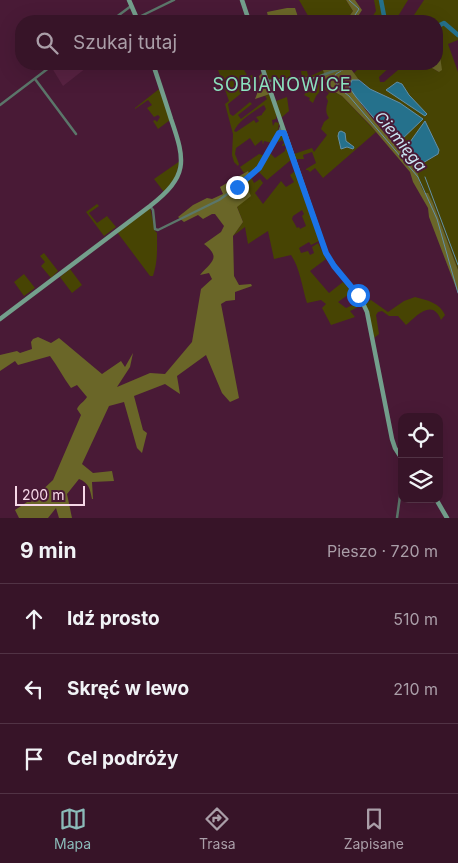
<!DOCTYPE html>
<html lang="pl">
<meta charset="utf-8">
<style>
:root{--surface:#371428;--page:#3e1d30;--text:#f1f3f6;--muted:#aa9ea8;--line:#513345;--accent:#8bbbb9}
body{margin:0;font-family:Inter,sans-serif;background:var(--page);color:var(--text)}
.controls{position:absolute;right:15px;bottom:15px;display:grid;overflow:hidden;border-radius:10px;box-shadow:0 5px 20px #0002}
.controls button{width:45px;height:45px;display:grid;place-items:center;padding:0;border:0;border-bottom:1px solid var(--line);background:var(--surface);color:var(--text);font:25px sans-serif}
.scale{position:absolute;left:15px;bottom:12px;width:70px;box-sizing:border-box;padding-left:5px;border:2px solid #f6d7e7;border-top:0;font-size:14px;line-height:18px;white-space:nowrap;color:#f6d7e7;-webkit-text-stroke:4px #491a36;paint-order:stroke}
.stop{position:absolute;width:15px;height:15px;margin:-11px;border:4px solid #1a73e8;border-radius:50%;background:#fff}
.stop.end{background:#1a73e8;border-color:#fff;box-shadow:0 1px 5px #0008}
.list{margin:0;padding:0;list-style:none}
h2{display:flex;justify-content:space-between;align-items:center;height:65px;margin:0;padding:0 20px;font-size:21px}
h2 small{font-size:16px;font-weight:400;color:var(--muted)}
.list li{display:grid;grid-template-columns:32px 1fr auto;gap:15px;align-items:center;box-sizing:border-box;height:70px;padding:0 20px;border-top:1px solid var(--line)}
.list b{display:block;font-size:19px;white-space:nowrap}
.list em{font-size:16px;font-style:normal;color:var(--muted)}
.icon{flex:none;width:28px;height:28px;fill:none;stroke:currentColor;stroke-width:2;stroke-linecap:round;stroke-linejoin:round}
.map{position:relative;flex:none;width:458px;height:518px;overflow:hidden}
.search{position:absolute;background:var(--surface);box-shadow:0 5px 20px #0002;left:15px;right:15px;top:15px;height:55px;display:flex;align-items:center;gap:12px;box-sizing:border-box;padding:0 18px;border-radius:20px;color:var(--muted);font-size:19px}
.sheet{height:275px;background:var(--surface)}
nav{display:flex;justify-content:space-around;align-items:center;box-sizing:border-box;height:70px;border-top:1px solid var(--line);background:var(--surface);font-size:14px;color:var(--muted)}
nav a{display:grid;justify-items:center;gap:2px}
nav .on{color:var(--accent)}
.map>svg:first-child{display:block}
</style>
<div class="map">
<svg width="458" height="518" viewBox="0 0 458 518">
<rect width="100%" height="100%" fill="#491a36"/>
<path fill="#582242" d="M58,64H83L86,68L63,86L52,68Z"/>
<path fill="#474403" fill-rule="evenodd" d="M299,0H346L353,11L346,21H311Z
M374,0H408L395,21H381L379,17L376,20L372,17L376,11Z
M424,0H458V40L448,44L458,72V270L433,203L422,189L418,177L416,167L438,154L439,150L425,121L410,142L401,148V152L395,143H398L422,119L400,103L370,89L353,74L363,64H393L379,77L380,82H384L405,64H425L439,72C439,67 441,61 440,56C439,45 432,37 440,25H437V21H410Z
M216,64H239L240,67L247,64L243,68L248,77L252,75L255,79L252,81L254,83L228,104L230,114L233,116L250,102L252,104L238,115L241,119L267,99L265,96L270,94L277,114L276,119L272,120L273,126L275,122L279,123L278,131L272,143L264,141L263,145L262,140L255,146L250,138L236,148L235,154L239,164L238,166L234,162L232,155L233,134L225,104L229,101ZM264,105L266,109L262,114V115L256,117L259,121L256,123L254,120L236,132L234,131C239,120 254,111 264,105Z
M266,64H289L291,78L268,79L264,65Z
M323,70L328,88L342,96L376,132L323,178L315,168L310,172L308,170H306V169L316,163L312,152L303,155L304,159H296L294,154L312,148L314,152L327,135L321,129L324,122L329,118C325,112 326,108 328,101L326,97L329,93L323,88L316,96L313,103L309,100L310,98L304,95L307,91L312,93L316,82L312,80V77H302L301,71H307L308,75H313Z
M159,89L170,120L158,129L153,121L155,120L157,122L160,117L158,115L154,117L147,108L152,105L148,100L135,109V108Z
M287,97L289,111L281,118L276,101Z
M280,134L283,135L292,159L267,180L258,171L264,164L270,153L275,158L285,151V149L287,147L286,145L282,146V145L284,143L282,140L279,142L276,140Z
M259,154L265,156L259,166L250,175L254,183L260,179L263,183L255,193L263,204L281,181L286,187L294,182L290,175L295,171L319,241L311,245L309,242L299,248L301,253L308,251L310,255L314,253L312,247L318,243L326,259L310,271L329,293L343,282L352,292L338,302L346,308L360,302L362,305L350,311L355,317L331,325L322,308L326,304L321,300L307,303C302,287 300,268 291,255L274,259L268,231L248,244L245,227L233,236L243,222L237,207L248,171L244,173L240,167ZM302,210L304,214L302,216L306,226L300,229L299,227L297,228L292,219L293,216Z
M180,161L174,181L164,192L154,179Z
M97,204L99,206L89,213L97,223L107,216L116,227L104,236L86,212Z
M150,207L155,231L157,233C157,248 158,261 153,276H150L117,232Z
M44,253L58,271L51,278L41,266L45,262L40,256Z
M70,269L82,285L72,293L60,277Z
M24,274L35,288L24,296L14,282Z
M415,297C427,300 440,303 445,315L441,320C440,318 439,315 437,313C428,302 413,319 406,325L398,316H389L382,311L378,312L376,315L379,334L374,338L365,304L371,300L388,312L404,301Z"/>
<path fill="#6a6628" d="M346,0H355L362,10L355,21H346L353,11Z
M287,8H295L298,17L281,21H269L267,12Z
M437,47L440,56L442,70L439,72L425,64H437Z
M325,64L328,68L333,64H337L340,68L344,64H352L351,69L359,80H352L349,86C362,108 384,132 400,151C405,156 410,159 414,165C420,173 418,185 425,193H428L433,203L458,270V293L429,217L428,208L413,182L410,172L371,126L342,96L328,88L323,70Z
M262,73L270,94L255,99C258,92 261,83 259,76Z
M248,171L250,175L245,183L251,196L237,207L243,222L233,236L234,276L239,285L251,284L252,286L235,292V300L226,301L221,304L239,398L230,402L222,393L206,355L177,376L180,394L165,384L134,396L143,430L147,433L142,453L137,448L124,402L109,406L82,464L93,473L112,471L114,481L92,482L93,499H92C90,489 89,483 79,479L67,494L72,518H59L56,508L48,518H19L15,510L36,496L53,480L81,415L77,409C79,404 84,402 87,397L77,385L71,388C63,377 58,367 50,356L18,365L15,361L0,371V355L17,351L20,353L32,349L31,342L33,339L38,337L51,343L59,338L102,374L121,361L125,367L133,353L130,367L117,387L150,373L165,374L192,342L201,289L212,279L209,273L200,275C211,262 222,258 204,244L221,232L224,226L215,214H212L203,219L198,215L184,222L178,217L193,205L207,198L212,199L223,194L220,187Z"/>
<path fill="#25718c" stroke="#6490a7" d="M352,80H359L370,89L400,103L423,119L398,143H395L356,97L349,87Z
M397,82L402,84L409,95L427,114L425,116L386,90Z
M425,121L439,150L438,154L416,167L401,152V149L410,142Z
M341,131L345,133L346,141L354,147L353,149L347,147L341,149L338,136L339,132Z"/>
<g fill="none" stroke-linecap="round" stroke-linejoin="round">
<path stroke="#6490a7" stroke-width="1" d="M349,0L359,9L351,21
M343,70L348,64
M341,71L336,74L334,78L339,88L349,96L418,177L437,219L458,293
M425,177L458,265"/>
<path stroke="#25718c" stroke-width="4.5" d="M381,0L385,21
M437,30L440,25L444,23L458,35"/>
<path stroke="#5b766a" stroke-width="2.5" d="M137,18L174,0
M111,21L131,6
M35,79L76,134
M267,81L315,78L339,69
M0,105L54,64
M150,206L153,210L155,229L158,230L219,200L244,182L261,166L279,133L281,127
M397,518L400,496V463L402,459"/>
<path stroke="#739f8c" stroke-width="4.5" d="M129,0L138,21
M242,0L249,21
M261,64L326,253C337,275 358,289 367,312L392,439L395,448L402,459
M0,319L150,206C188,176 186,162 171,119C165,100 159,82 153,64
M436,499L447,518"/>
</g>
<g fill="none" stroke-linecap="round" stroke-linejoin="round">
<path stroke="#1a73e8" stroke-width="6" d="M237,187L259,168L279,133H284L326,253L334,266L358,295"/>
</g>
<g text-anchor="middle" dominant-baseline="central" stroke-width="4" stroke-linejoin="round" paint-order="stroke">
<g font-size="16" font-style="italic" fill="#cbe7f3" stroke="#491a36">
<text transform="translate(401 141) rotate(51)">Ciemięga</text>
</g>
<g font-size="18" letter-spacing="1" fill="#8fe8c3" stroke="#491a36">
<text x="282" y="84">SOBIANOWICE</text>
</g>
</g>
</svg>
<div class="controls">
<button><svg class="icon" aria-label="locate" viewBox="0 0 24 24"><circle cx="12" cy="12" r="6"/><path d="M12 2v4M12 18v4M2 12h4M18 12h4"/></svg></button>
<button><svg class="icon" aria-label="layers" viewBox="0 0 24 24"><path d="M12 4l9 5-9 5-9-5zM3 14l9 5 9-5"/></svg></button>
</div>
<div class="scale">200 m</div>
<div class="stop" style="left:358px;top:295px"></div>
<div class="stop end" style="left:237px;top:187px"></div>
<div class="search"><svg class="icon" aria-label="search" viewBox="0 0 24 24"><circle cx="10" cy="10" r="6"/><path d="M15 15l6 6"/></svg>Szukaj tutaj</div>
</div>
<section class="sheet">
<h2>9 min<small>Pieszo · 720 m</small></h2>
<ul class="list">
<li><svg class="icon" aria-label="ahead" viewBox="0 0 24 24"><path d="M12 20V5M6 11l6-6 6 6"/></svg><div><b>Idź prosto</b></div><em>510 m</em></li>
<li><svg class="icon" aria-label="left" viewBox="0 0 24 24"><path d="M17 20v-9H6M10 6l-5 5 5 5"/></svg><div><b>Skręć w lewo</b></div><em>210 m</em></li>
<li><svg class="icon" aria-label="arrive" viewBox="0 0 24 24"><path d="M6 21V4h12l-3 4 3 4H6"/></svg><div><b>Cel podróży</b></div></li>
</ul>
</section>
<nav>
<a class="on"><svg class="icon" aria-label="map" viewBox="0 0 24 24"><path d="M3 6l6-2 6 2 6-2v14l-6 2-6-2-6 2zM9 4v14M15 6v14"/></svg>Mapa</a>
<a><svg class="icon" aria-label="directions" viewBox="0 0 24 24"><path d="M12 3l9 9-9 9-9-9zM9 14v-3h6M13 9l2 2-2 2"/></svg>Trasa</a>
<a><svg class="icon" aria-label="saved" viewBox="0 0 24 24"><path d="M7 4h10v16l-5-4-5 4z"/></svg>Zapisane</a>
</nav>
